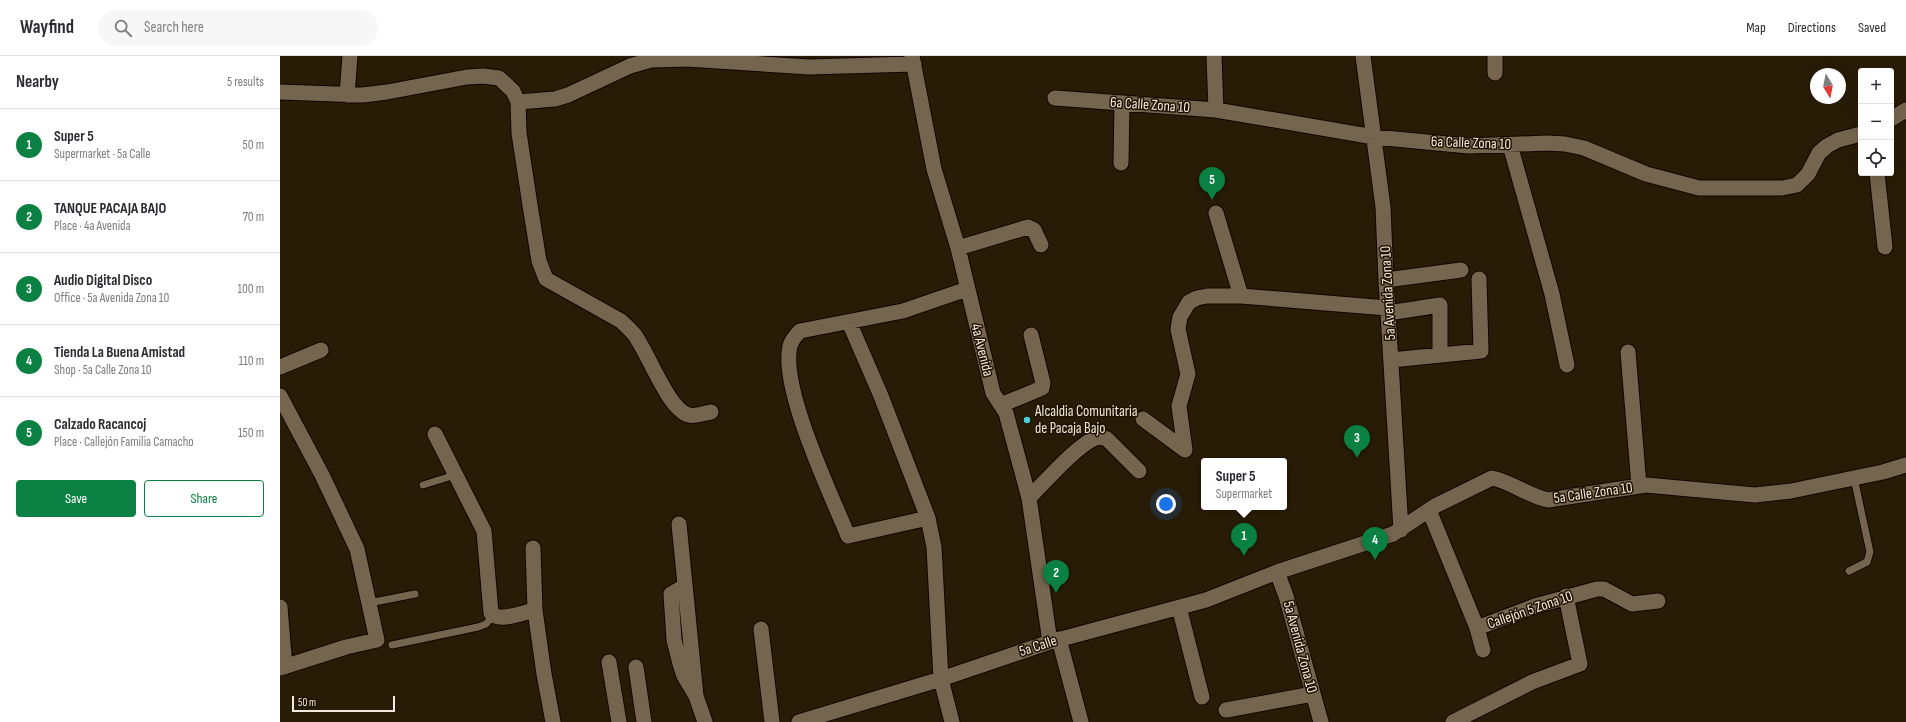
<!DOCTYPE html>
<meta charset="utf-8">
<style>
:root{--surface:#fff;--page:#f7f7f7;--text:#2b2b33;--muted:#7c7c81;--line:#e1e1e2;--accent:#0b8043}
body{margin:0;font-family:"Sofia Sans Condensed",sans-serif;background:var(--page);color:var(--text)}
.controls{position:absolute;right:12px;top:12px;display:grid;overflow:hidden;border-radius:4px;box-shadow:0 4px 16px #0002}
.controls button{width:36px;height:36px;display:grid;place-items:center;padding:0;border:0;border-bottom:1px solid var(--line);background:var(--surface);color:var(--text);font:20px sans-serif}
.compass{position:absolute;left:1530px;top:12px;width:36px;height:36px;border-radius:50%;background:var(--surface);box-shadow:0 4px 16px #0002;rotate:170deg}
.scale{position:absolute;left:12px;bottom:10px;width:103px;box-sizing:border-box;padding-left:4px;border:2px solid #f3e9dc;border-top:0;font-size:11px;line-height:14px;white-space:nowrap;color:#f3e9dc;-webkit-text-stroke:3px #201201;paint-order:stroke}
.you{position:absolute;left:886px;top:448px;width:14px;height:14px;margin:-10px;border:3px solid #fff;border-radius:50%;background:#1a73e8;box-shadow:0 0 0 6px #1a73e833}
.badge{display:grid;place-items:center;width:26px;height:26px;border-radius:50%;background:var(--accent);color:#fff;font-size:13px;font-weight:700}
.pin{position:absolute;translate:-50% -33px;filter:drop-shadow(0 1px 2px #0008)}
.pin::after{content:'';position:absolute;top:21px;width:14px;height:12px;background:inherit;clip-path:polygon(0 0,100% 0,50% 100%)}
.popup{position:absolute;left:921px;top:402px;width:86px;height:52px;box-sizing:border-box;display:grid;place-content:center;border-radius:4px;background:var(--surface);filter:drop-shadow(0 1px 3px #0005);font-size:13px;white-space:nowrap;color:var(--muted)}
.popup b{font-size:15px;color:var(--text)}
.popup::after{content:'';position:absolute;left:50%;top:100%;margin-left:-8px;border:8px solid transparent;border-top-color:var(--surface)}
.list{margin:0;padding:0;list-style:none}
h2{display:flex;justify-content:space-between;align-items:center;height:52px;margin:0;padding:0 16px;font-size:17px}
h2 small{font-size:13px;font-weight:400;color:var(--muted)}
.list li{display:grid;grid-template-columns:26px 1fr auto;gap:12px;align-items:center;box-sizing:border-box;height:72px;padding:0 16px;border-top:1px solid var(--line)}
.list b{display:block;font-size:15px;white-space:nowrap}
.list p{margin:0;font-size:13px;white-space:nowrap;color:var(--muted)}
.list em{font-size:13px;font-style:normal;color:var(--muted)}
.actions{display:flex;gap:8px;padding:12px 16px}
.actions a{flex:1;padding:9px 0;border:1px solid var(--accent);border-radius:4px;text-align:center;font-size:14px;color:var(--accent)}
.actions .main{background:var(--accent);color:#fff}
.icon{flex:none;width:22px;height:22px;fill:none;stroke:currentColor;stroke-width:2;stroke-linecap:round;stroke-linejoin:round}
.map{position:relative;flex:none;width:1626px;height:666px;overflow:hidden}
header{display:flex;align-items:center;gap:24px;box-sizing:border-box;height:56px;padding:0 20px;background:var(--surface);border-bottom:1px solid var(--line)}
header strong{font-size:19px}
nav{display:flex;gap:22px;margin-inline-start:auto;font-size:14px}
.search{width:280px;height:36px;background:var(--page);display:flex;align-items:center;gap:10px;box-sizing:border-box;padding:0 14px;border-radius:22px;color:var(--muted);font-size:15px}
main{display:flex}
aside{flex:1;background:var(--surface)}
.map>svg:first-child{display:block}
</style>
<header>
<strong>Wayfind</strong>
<div class="search"><svg class="icon" aria-label="search" viewBox="0 0 24 24"><circle cx="10" cy="10" r="6"/><path d="M15 15l6 6"/></svg>Search here</div>
<nav><a>Map</a><a>Directions</a><a>Saved</a></nav>
</header>
<main>
<aside>
<h2>Nearby<small>5 results</small></h2>
<ul class="list">
<li><span class="badge">1</span><div><b>Super 5</b><p>Supermarket · 5a Calle</p></div><em>50 m</em></li>
<li><span class="badge">2</span><div><b>TANQUE PACAJA BAJO</b><p>Place · 4a Avenida</p></div><em>70 m</em></li>
<li><span class="badge">3</span><div><b>Audio Digital Disco</b><p>Office · 5a Avenida Zona 10</p></div><em>100 m</em></li>
<li><span class="badge">4</span><div><b>Tienda La Buena Amistad</b><p>Shop · 5a Calle Zona 10</p></div><em>110 m</em></li>
<li><span class="badge">5</span><div><b>Calzado Racancoj</b><p>Place · Callejón Familia Camacho</p></div><em>150 m</em></li>
</ul>
<div class="actions"><a class="main">Save</a><a>Share</a></div>
</aside>
<div class="map">
<svg width="1626" height="666" viewBox="0 0 1626 666">
<rect width="100%" height="100%" fill="#291c06"/>
<g fill="none" stroke-linecap="round" stroke-linejoin="round">
<g stroke="#110600" stroke-width="9">
<path id="service" d="M143,429L175,419
M1569,515L1587,506L1590,496L1574,422
M89,547L135,538
M112,589L198,571L206,568L213,560"/>
</g>
<g stroke="#110600" stroke-width="17">
<path id="minor" d="M632,0L654,113L678,192L713,337L726,357L749,442L770,586
M934,0L936,54
M1083,0L1103,151L1106,224L1121,474
M1215,17V0
M0,36L83,39L107,36L187,21L203,20L219,22L233,35L238,46L239,77L250,149L259,205L266,223L341,265C345,269 350,273 354,278C368,296 388,354 409,359C416,361 424,357 431,356
M67,39L70,0
M775,42L936,54L1094,81L1189,90L1267,87L1285,88L1304,92L1366,118L1419,132H1502L1517,129L1528,118L1539,97L1547,90L1558,84L1581,78
M238,46L275,43L288,39L350,10L371,4L407,3L529,11L634,8
M1611,63L1626,54
M1230,89L1272,238L1287,309
M841,107L842,47
M1597,117L1605,191
M936,157L961,240
M678,192L748,171L754,174L761,189
M1106,224L1181,214
M1108,257L1160,249V298
M569,266L601,340L648,462L654,491L661,623L672,666
M1348,296L1359,430
M1111,304L1201,295L1199,223
M0,311L41,294
M0,340L42,419L77,493L97,584L66,591L0,612
M721,349L762,332L763,327L751,279
M863,363L905,394L899,350L908,318L898,273L900,261L909,246L917,242L927,240H961L1107,252
M155,378L204,475L211,557C219,567 244,556 255,554
M749,442C766,425 794,392 815,382C820,381 823,381 827,383L859,415
M1149,454L1197,572L1203,594
M648,462L568,480C551,438 500,332 510,290C512,283 516,279 520,275L623,255L687,233
M399,468L416,640
M253,492L255,554L264,618L273,666
M997,516L1006,540L1041,666
M405,530L391,538L394,584L400,608L404,620L416,640L425,666
M0,551L5,611
M899,551L922,641
M1197,572L1255,550L1317,533H1324L1352,548L1378,545
M481,573L492,666
M779,583L801,666
M329,606L339,666
M356,611L364,666
M946,654L1033,638
M519,666L661,623L770,586L926,544L997,516L1113,478L1155,450L1212,422C1232,426 1248,440 1268,444L1366,429L1475,439L1511,435L1603,416L1626,409
M1173,666L1252,626L1300,608L1286,540"/>
</g>
<use href="#service" stroke="#75654e" stroke-width="7"/>
<use href="#minor" stroke="#75654e" stroke-width="15"/>
</g>
<circle fill="#52cbd9" stroke="#201201" stroke-width="1.5" cx="747" cy="364" r="4"/>
<g text-anchor="middle" dominant-baseline="central" stroke-width="3" stroke-linejoin="round" paint-order="stroke">
<g font-size="15" fill="#f3e9dc" stroke="#201201">
<text transform="translate(870 49) rotate(4)">6a Calle Zona 10</text>
<text transform="translate(1191 87) rotate(2)">6a Calle Zona 10</text>
<text transform="translate(1108 237) rotate(-93)">5a Avenida Zona 10</text>
<text transform="translate(702 294) rotate(76)">4a Avenida</text>
<text transform="translate(1313 437) rotate(-8)">5a Calle Zona 10</text>
<text transform="translate(1250 554) rotate(-19)">Callejón 5 Zona 10</text>
<text transform="translate(758 590) rotate(-18)">5a Calle</text>
<text transform="translate(1020 591) rotate(75)">5a Avenida Zona 10</text>
</g>
<g font-size="15" fill="#f3e9dc" stroke="#201201" text-anchor="start">
<text x="755" y="355">Alcaldia Comunitaria<tspan x="755" dy="17">de Pacaja Bajo</tspan></text>
</g>
</g>
</svg>
<div class="controls">
<button>+</button>
<button>−</button>
<button><svg class="icon" aria-label="locate" viewBox="0 0 24 24"><circle cx="12" cy="12" r="6"/><path d="M12 2v4M12 18v4M2 12h4M18 12h4"/></svg></button>
</div>
<svg class="compass" viewBox="-18 -18 36 36"><path d="M0-13l5 13h-10z" fill="#e53935"/><path d="M0 13l5-13h-10z" fill="#7c7c81"/></svg>
<div class="scale">50 m</div>
<div class="you"></div>
<div class="pin badge" style="left:964px;top:500px">1</div>
<div class="popup"><b>Super 5</b>Supermarket</div>
<div class="pin badge" style="left:776px;top:537px">2</div>
<div class="pin badge" style="left:1077px;top:402px">3</div>
<div class="pin badge" style="left:1095px;top:504px">4</div>
<div class="pin badge" style="left:932px;top:144px">5</div>
</div>
</main>
